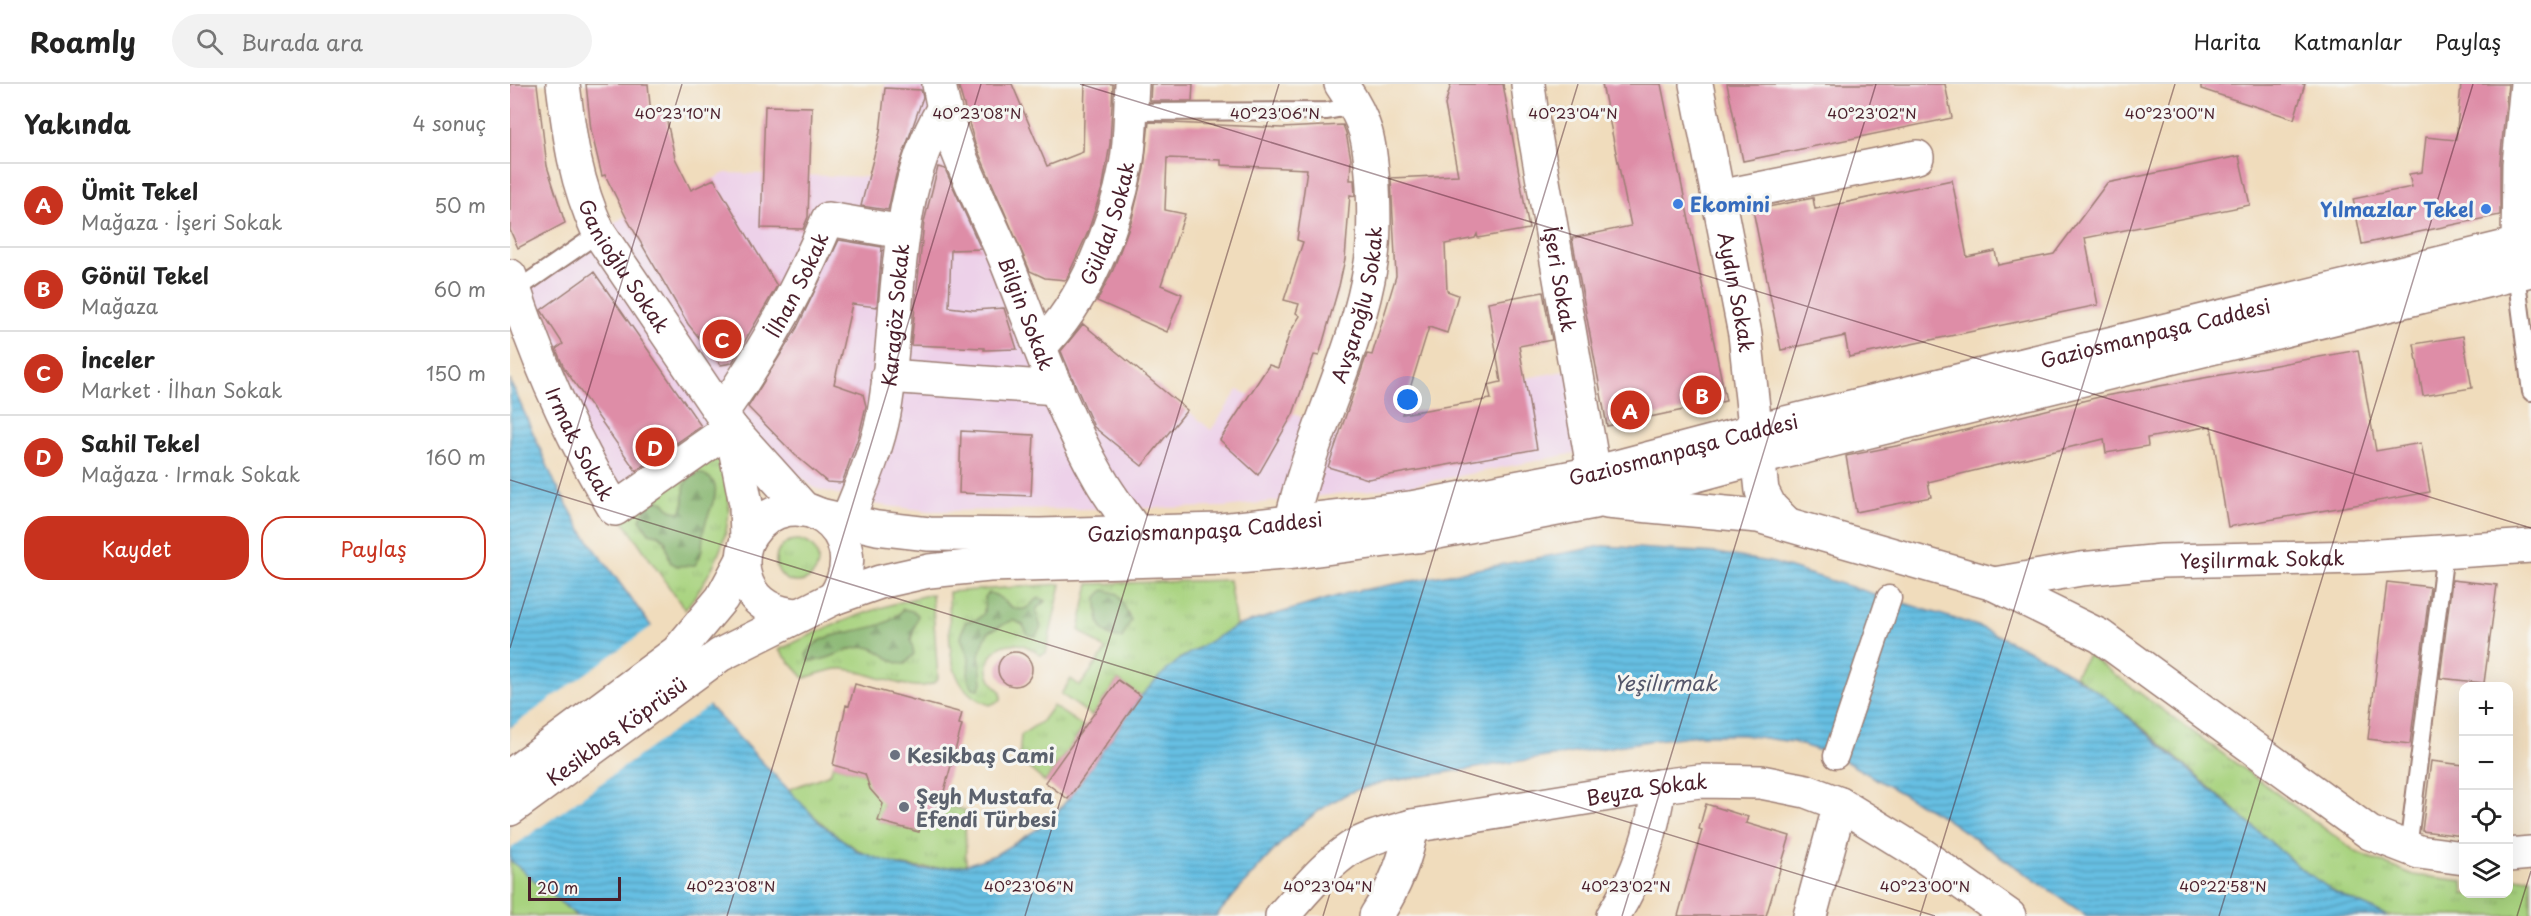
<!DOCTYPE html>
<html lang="tr">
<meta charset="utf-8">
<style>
:root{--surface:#fff;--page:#f2f2f2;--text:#222;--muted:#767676;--line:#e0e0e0;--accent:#c8321e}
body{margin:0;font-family:"Playpen Sans",sans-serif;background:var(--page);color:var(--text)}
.controls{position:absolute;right:18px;bottom:18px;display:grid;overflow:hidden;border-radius:12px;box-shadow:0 6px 24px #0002}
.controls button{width:54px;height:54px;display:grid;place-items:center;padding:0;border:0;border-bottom:2px solid var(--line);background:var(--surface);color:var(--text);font:30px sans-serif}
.scale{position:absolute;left:18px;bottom:15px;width:93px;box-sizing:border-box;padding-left:6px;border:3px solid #4a1f2b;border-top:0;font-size:16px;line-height:21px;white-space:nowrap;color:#4a1f2b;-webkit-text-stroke:4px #f6f6f2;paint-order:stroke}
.you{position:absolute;left:898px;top:316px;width:21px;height:21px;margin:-15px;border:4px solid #fff;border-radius:50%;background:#1a73e8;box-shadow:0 0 0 9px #1a73e833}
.badge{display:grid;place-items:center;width:39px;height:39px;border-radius:50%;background:var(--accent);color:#fff;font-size:20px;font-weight:700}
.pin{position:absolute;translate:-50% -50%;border:3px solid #fff;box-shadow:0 2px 6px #0006}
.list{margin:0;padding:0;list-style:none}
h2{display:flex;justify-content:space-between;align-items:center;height:78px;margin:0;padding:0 24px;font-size:26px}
h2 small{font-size:20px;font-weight:400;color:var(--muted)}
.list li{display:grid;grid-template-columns:39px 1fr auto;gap:18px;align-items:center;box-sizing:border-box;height:84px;padding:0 24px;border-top:2px solid var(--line)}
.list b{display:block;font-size:22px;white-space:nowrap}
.list p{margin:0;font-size:20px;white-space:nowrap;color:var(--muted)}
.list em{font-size:20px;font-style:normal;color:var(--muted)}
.actions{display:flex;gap:12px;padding:18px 24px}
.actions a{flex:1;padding:14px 0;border:2px solid var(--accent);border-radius:24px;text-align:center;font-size:21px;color:var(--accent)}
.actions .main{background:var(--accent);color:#fff}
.icon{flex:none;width:33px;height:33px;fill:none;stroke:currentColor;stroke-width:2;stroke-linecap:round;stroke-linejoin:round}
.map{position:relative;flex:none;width:2021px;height:832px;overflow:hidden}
header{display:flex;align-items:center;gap:36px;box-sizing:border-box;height:84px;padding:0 30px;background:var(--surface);border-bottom:2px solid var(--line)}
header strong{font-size:28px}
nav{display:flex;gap:33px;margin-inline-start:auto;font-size:21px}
.search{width:420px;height:54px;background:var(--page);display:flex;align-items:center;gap:15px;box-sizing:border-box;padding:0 21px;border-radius:33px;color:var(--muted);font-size:22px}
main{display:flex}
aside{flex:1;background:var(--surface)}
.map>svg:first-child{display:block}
</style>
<header>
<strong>Roamly</strong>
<div class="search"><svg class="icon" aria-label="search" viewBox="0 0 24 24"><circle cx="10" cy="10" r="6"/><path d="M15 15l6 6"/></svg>Burada ara</div>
<nav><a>Harita</a><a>Katmanlar</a><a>Paylaş</a></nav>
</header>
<main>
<aside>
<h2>Yakında<small>4 sonuç</small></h2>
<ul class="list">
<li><span class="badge">A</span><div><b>Ümit Tekel</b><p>Mağaza · İşeri Sokak</p></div><em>50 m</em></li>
<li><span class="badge">B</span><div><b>Gönül Tekel</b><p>Mağaza</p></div><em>60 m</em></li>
<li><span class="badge">C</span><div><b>İnceler</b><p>Market · İlhan Sokak</p></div><em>150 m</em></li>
<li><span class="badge">D</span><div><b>Sahil Tekel</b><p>Mağaza · Irmak Sokak</p></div><em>160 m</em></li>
</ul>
<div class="actions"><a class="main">Kaydet</a><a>Paylaş</a></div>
</aside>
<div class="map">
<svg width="2021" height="832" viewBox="0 0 2021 832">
<defs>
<pattern id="grass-tufts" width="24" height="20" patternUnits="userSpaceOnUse" patternTransform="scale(1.5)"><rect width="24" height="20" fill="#a8d37f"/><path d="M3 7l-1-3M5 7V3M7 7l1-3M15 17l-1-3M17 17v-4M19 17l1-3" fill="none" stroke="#92b56e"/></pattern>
<pattern id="forest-firs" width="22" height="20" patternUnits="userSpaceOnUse" patternTransform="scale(1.5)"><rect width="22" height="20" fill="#86b56e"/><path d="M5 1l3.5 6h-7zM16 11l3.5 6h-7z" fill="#70935b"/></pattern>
<pattern id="water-rules" width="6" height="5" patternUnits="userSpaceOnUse" patternTransform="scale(1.5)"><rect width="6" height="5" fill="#66bfe3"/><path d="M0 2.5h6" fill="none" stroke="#569bb8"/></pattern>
</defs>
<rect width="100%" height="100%" fill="#f6f6f2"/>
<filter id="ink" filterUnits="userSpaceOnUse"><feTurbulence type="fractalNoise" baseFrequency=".0167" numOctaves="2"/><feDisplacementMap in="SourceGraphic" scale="12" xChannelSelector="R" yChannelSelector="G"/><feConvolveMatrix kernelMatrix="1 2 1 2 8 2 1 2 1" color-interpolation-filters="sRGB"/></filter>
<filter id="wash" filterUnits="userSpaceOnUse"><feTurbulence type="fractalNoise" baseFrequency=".008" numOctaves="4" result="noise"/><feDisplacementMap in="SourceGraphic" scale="24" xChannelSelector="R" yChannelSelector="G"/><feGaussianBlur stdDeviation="1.35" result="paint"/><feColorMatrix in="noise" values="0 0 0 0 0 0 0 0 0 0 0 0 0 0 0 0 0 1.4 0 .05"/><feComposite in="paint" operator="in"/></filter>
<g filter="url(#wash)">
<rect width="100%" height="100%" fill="#f0dcbc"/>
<path fill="#edd1e9" d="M375,0H429L530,261L561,242L629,298L635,291L701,346L728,306L829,349L826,358L892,378L910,327L981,315L978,301L1066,285L1081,366L897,402L715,423L420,427L370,421L304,404L212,328L105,425L5,207L115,132L119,138L215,89L358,93L370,48Z"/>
<path fill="url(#grass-tufts)" stroke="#797955" stroke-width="1.5" d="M207,356C211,375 218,396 219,415C221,458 199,493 175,526L105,425Z
M266 477a21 21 0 1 1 42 0a21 21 0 1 1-42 0Z
M719,496L726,542L671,574L631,612L608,596L582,632L551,610L561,595L570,602L596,566L569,546L579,500Z
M551,500L536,569L530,571C495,540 457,580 491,608V616L480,621C431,605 441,551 439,508Z
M422,510L428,595C412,615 358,587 335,585C323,583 306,591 294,594L269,566C319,541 367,522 422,510Z
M1578,571L1848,769L1903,791L1953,797L1954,810H1998L1999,795L2021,793V832H1878L1826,809L1789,783L1634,645L1565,591Z
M543,622L574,643L535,698L509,676L511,651L532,637Z
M323,681L360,691L375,713L369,737L409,748L414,730L424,732L428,719L455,726L456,781C370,794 336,764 277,706L320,690Z"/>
<path fill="url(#forest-firs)" stroke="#686a4c" stroke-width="1.5" d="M190,389C219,399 199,423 195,441C190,456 196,468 185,481L167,482L160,478L155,456L148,451L139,449L130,435L136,423L148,416L154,418L162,427L170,428C181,413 163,398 190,389Z
M594,506L608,510L621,536L612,554C587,554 587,532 587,513Z
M479,509C493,510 498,528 514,525C521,523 523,516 530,514L536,517L528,523L526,529L531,543L526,552L518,551L513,541L503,536L478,548L469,570L472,599L469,605L463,604L458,595L459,574L451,554L455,538L468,535L474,529L475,513Z
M393,525L402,527L408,531L401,556L404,570L395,580C380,581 372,564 356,563C336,562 319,578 299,577L296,571C311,539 373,555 393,525Z"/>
<path fill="#a8d37f" stroke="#797955" stroke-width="1.5" d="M0,776L62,828L67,832H0Z"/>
<path fill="url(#water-rules)" stroke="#586f87" stroke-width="1.5" d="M0,296L45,399L72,447L199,622L310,739L349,768L391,782L412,786L456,781L485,771L526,746L543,733L558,715L631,612L650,592L671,574L726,542L841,508L1093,462L1207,469L1264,479L1468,542L1539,576L1593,611L1789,783L1826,809L1878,832H1577L1433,733L1326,672L1283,658L1233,651H1189L1145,656L870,699C859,703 845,705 835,711C781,738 745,789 706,832H67L0,776Z"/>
<path fill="#f0dcbc" d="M145,540L201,620L0,765V644Z"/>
<g id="blocks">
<path fill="#de8da7" d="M0,0H27L37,82L55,139L8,164L0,146Z
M76,0H138L141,31L155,28L165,74L181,106L204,95L267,202L222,279L211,281L178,240L117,135L95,91L92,92L81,46Z
M448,0H502L537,82L573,68L575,0H603L600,60L593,101L578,148L556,196L535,194L520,187L465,60Z
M641,0H683L682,17H640Z
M941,0H993L1019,145L968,154L967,150L965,154L935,160L937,207L948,211L937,249L919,243L892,330L981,315L978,301L991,298L978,218L1033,208L1042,256L1009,262L1027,365L858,395L818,383L857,270L862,271L886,192L881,94L948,91L935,21Z
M1092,0H1151L1216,317L1097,342L1062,154L1121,142Z
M1217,0H1435L1442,34L1233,77Z
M1691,0H1795L1784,35L1691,5Z
M1951,0H1998L1990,78V131L1852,160L1843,115L1902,103L1899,90L1912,88L1916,53L1946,56Z
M375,4L411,6L413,13L386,91L378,126L351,122L370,48Z
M255,22L302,23L298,133L293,145L251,144Z
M639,38L772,44L833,41L836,49L841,75L840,96H844L845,112L840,111L835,175L829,202L809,272L804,271L783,330L748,391L710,356L759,281L768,284L780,248L790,232L786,229L789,220L774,216L793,158L787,156L797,85L711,81V76L657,74L655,126L675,130L651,201L672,210L657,248L587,217L603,186L622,135L634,85Z
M1729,72L1740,121L1575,154L1588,221L1339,273L1335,252L1271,266L1243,126L1303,114L1305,125L1442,96L1457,173L1485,167L1488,181L1544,170L1597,99Z
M428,83L435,85L471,165L441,166L439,223L464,226L494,224L507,265L474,266V264L401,261L414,138Z
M329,156L372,163L367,223L342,220L324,300L353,310L356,322L349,351L332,399L317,398L285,371L238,323L287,244Z
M84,188L191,342L126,387L54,284L46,265L53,260L31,226Z
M573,240L677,326L632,382L584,343L568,307L551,267Z
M1953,252L1962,304L1913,312L1904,260Z
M1848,266L1866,367L1911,359L1920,408L1718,443L1701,342L1637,354L1638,362L1596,369L1594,355L1418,398L1421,413L1346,428L1336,372L1411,357L1589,313Z
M451,347L524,351L521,412L449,409Z
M1942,496L1987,501L1974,599L1930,594Z
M1877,498L1920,503L1900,660L1858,655Z
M488 585a17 17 0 1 1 34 0a17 17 0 1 1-34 0Z
M608,596L631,612L558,715L535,698Z
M345,600L452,629L449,640L452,641L433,711L430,710L424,732L414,730L409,748L368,737L373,720L360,705L355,690L323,681L336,621L339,622Z
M1921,677L1953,681V752L1912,747Z
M1196,720L1238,733L1236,739L1280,752L1256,832H1168L1192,746L1189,745Z"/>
</g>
</g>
<g filter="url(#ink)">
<use href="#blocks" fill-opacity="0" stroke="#9d7e74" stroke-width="1.5"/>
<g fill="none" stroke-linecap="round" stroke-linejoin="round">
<g stroke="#9d7e74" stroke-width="20">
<path id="service" d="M620,28L817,27L844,22
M2006,189L2021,308
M5,207L89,149
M1898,765L1935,468"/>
</g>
<g stroke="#9d7e74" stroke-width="27">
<path id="pedestrian" d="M1326,672L1379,514"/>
</g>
<g stroke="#9d7e74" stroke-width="36">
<g id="minor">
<path id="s1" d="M53,0C60,56 65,97 89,149L221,344L295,426"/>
<path id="s2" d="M429,0C439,62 471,116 495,174C525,248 550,326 590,395C600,413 614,430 626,448"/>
<path id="s3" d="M1018,0L1022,34L1084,389"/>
<path id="s4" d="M1186,0L1235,250L1252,407L1260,423L1275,438"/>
<path d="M1209,113L1407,73"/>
<path d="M2008,160L2009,80L2017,0"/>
<path id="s5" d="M0,192C26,274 60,352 105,425L221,344"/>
<path id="s6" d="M530,262C574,220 605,142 616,82C621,56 620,27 622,0"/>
<path d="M378,292L547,304"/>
<path id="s7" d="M212,328C255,267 289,205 318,135L393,148"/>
<path d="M221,344L236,420L237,456"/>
<path d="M1097,418L1248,432L1484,500L1590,552L1860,749L1909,768L1954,774"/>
<path id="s8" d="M337,437C351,402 367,366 374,329C392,228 379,117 433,25"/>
<path id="s9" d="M781,440C800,351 847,269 861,179C865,155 864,127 863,102C860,57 857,37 831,0"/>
<path id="s10" d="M1484,500L1571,485L1652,477L1854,473L2021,462"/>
<path d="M1998,771L2021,769"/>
<path id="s11" d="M772,832C793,809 815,781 841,764C859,753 882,748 902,742L1149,702L1190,697L1251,698L1296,707L1330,720L1408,768L1499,832"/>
<path d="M866,832C885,803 896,776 902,742"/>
<path d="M1103,832C1129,790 1142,750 1149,702"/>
<path d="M1300,832L1330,720"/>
</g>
</g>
<g stroke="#9d7e74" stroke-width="36">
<g id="primary">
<path id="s12" d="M310,431L367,444L419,450L530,451L711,446L901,424L1084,389L1247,346L2021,157"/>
<path d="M289,531C267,530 246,521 237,499C231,484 231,464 241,450C282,391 369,446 324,514"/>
<path d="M0,692L167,568L212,514L233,475"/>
<path id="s13" d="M0,725L210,571L324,514L370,498L419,487L479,481L715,474L785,468L907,452L1089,417L1249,374L2021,186"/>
</g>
</g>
<use href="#service" stroke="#fff" stroke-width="16"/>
<use href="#pedestrian" stroke="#fff" stroke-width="24"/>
<use href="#minor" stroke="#fff" stroke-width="33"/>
<use href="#primary" stroke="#fff" stroke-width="33"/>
</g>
</g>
<path fill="none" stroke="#4a1f2b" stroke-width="1.5" stroke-opacity="0.45" d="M570,0L2021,444M0,396L1425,832M0,564L172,0M217,832L471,0M515,832L769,0M813,832L1068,0M1112,832L1366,0M1410,832L1665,0M1709,832L1963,0M2007,832L2021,787"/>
<g fill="#3f7fe0" stroke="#f6f6f2" stroke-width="2">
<circle cx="1168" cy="120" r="6"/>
<circle cx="1976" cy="125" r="6"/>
</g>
<g fill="#6b7280" stroke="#f6f6f2" stroke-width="2">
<circle cx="385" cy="671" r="6"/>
<circle cx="394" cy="723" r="6"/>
</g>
<g text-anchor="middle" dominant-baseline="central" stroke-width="6" stroke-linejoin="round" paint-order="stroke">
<g font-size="20" font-weight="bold" fill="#366cbe" stroke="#f6f6f2" text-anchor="start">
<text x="1180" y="120">Ekomini</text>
<text x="1964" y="125" text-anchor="end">Yılmazlar Tekel</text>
</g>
<g font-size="20" fill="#4a1f2b" stroke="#f6f6f2">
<text stroke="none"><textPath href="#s6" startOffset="142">Güldal Sokak</textPath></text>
<text stroke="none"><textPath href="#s1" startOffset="195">Ganioğlu Sokak</textPath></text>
<text stroke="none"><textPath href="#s3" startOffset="198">İşeri Sokak</textPath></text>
<text stroke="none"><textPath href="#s7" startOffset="148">İlhan Sokak</textPath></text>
<text stroke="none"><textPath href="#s4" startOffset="212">Aydın Sokak</textPath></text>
<text stroke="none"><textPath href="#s9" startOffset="230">Avşaroğlu Sokak</textPath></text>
<text stroke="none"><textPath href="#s2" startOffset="246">Bilgin Sokak</textPath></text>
<text stroke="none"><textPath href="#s8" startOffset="213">Karagöz Sokak</textPath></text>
<text stroke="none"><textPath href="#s12" startOffset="1359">Gaziosmanpaşa Caddesi</textPath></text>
<text stroke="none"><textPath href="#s5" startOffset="182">Irmak Sokak</textPath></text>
<text stroke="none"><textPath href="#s12" startOffset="873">Gaziosmanpaşa Caddesi</textPath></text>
<text stroke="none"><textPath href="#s12" startOffset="387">Gaziosmanpaşa Caddesi</textPath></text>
<text stroke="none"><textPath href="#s10" startOffset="270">Yeşilırmak Sokak</textPath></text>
<text stroke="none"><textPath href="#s13" startOffset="132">Kesikbaş Köprüsü</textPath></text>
<text stroke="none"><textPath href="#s11" startOffset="400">Beyza Sokak</textPath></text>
</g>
<g font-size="20" font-weight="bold" fill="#5b616d" stroke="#f6f6f2" text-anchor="start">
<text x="397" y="671">Kesikbaş Cami</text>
<text x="406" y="712">Şeyh Mustafa<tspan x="406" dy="23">Efendi Türbesi</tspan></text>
</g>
<g font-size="21" font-style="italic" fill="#54576b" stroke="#f6f6f2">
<text x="1155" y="598">Yeşilırmak</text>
</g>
</g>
<g font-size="15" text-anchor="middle" fill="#4a1f2b" stroke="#f6f6f2" stroke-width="6" stroke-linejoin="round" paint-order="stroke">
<text x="168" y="35">40°23'10"N</text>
<text x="467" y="35">40°23'08"N</text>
<text x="765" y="35">40°23'06"N</text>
<text x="1063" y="35">40°23'04"N</text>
<text x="1362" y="35">40°23'02"N</text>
<text x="1660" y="35">40°23'00"N</text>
<text x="221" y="808">40°23'08"N</text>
<text x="519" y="808">40°23'06"N</text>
<text x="818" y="808">40°23'04"N</text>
<text x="1116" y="808">40°23'02"N</text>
<text x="1415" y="808">40°23'00"N</text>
<text x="1713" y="808">40°22'58"N</text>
</g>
</svg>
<div class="controls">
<button>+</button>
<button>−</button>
<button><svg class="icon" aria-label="locate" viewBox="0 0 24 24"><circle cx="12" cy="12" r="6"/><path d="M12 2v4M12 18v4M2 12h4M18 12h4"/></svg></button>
<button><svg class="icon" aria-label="layers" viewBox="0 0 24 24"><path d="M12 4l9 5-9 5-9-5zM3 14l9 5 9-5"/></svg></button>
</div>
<div class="scale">20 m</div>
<div class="you"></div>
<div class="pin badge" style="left:1120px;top:326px">A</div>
<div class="pin badge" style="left:1192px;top:311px">B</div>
<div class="pin badge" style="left:212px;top:255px">C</div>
<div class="pin badge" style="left:145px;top:363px">D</div>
</div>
</main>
